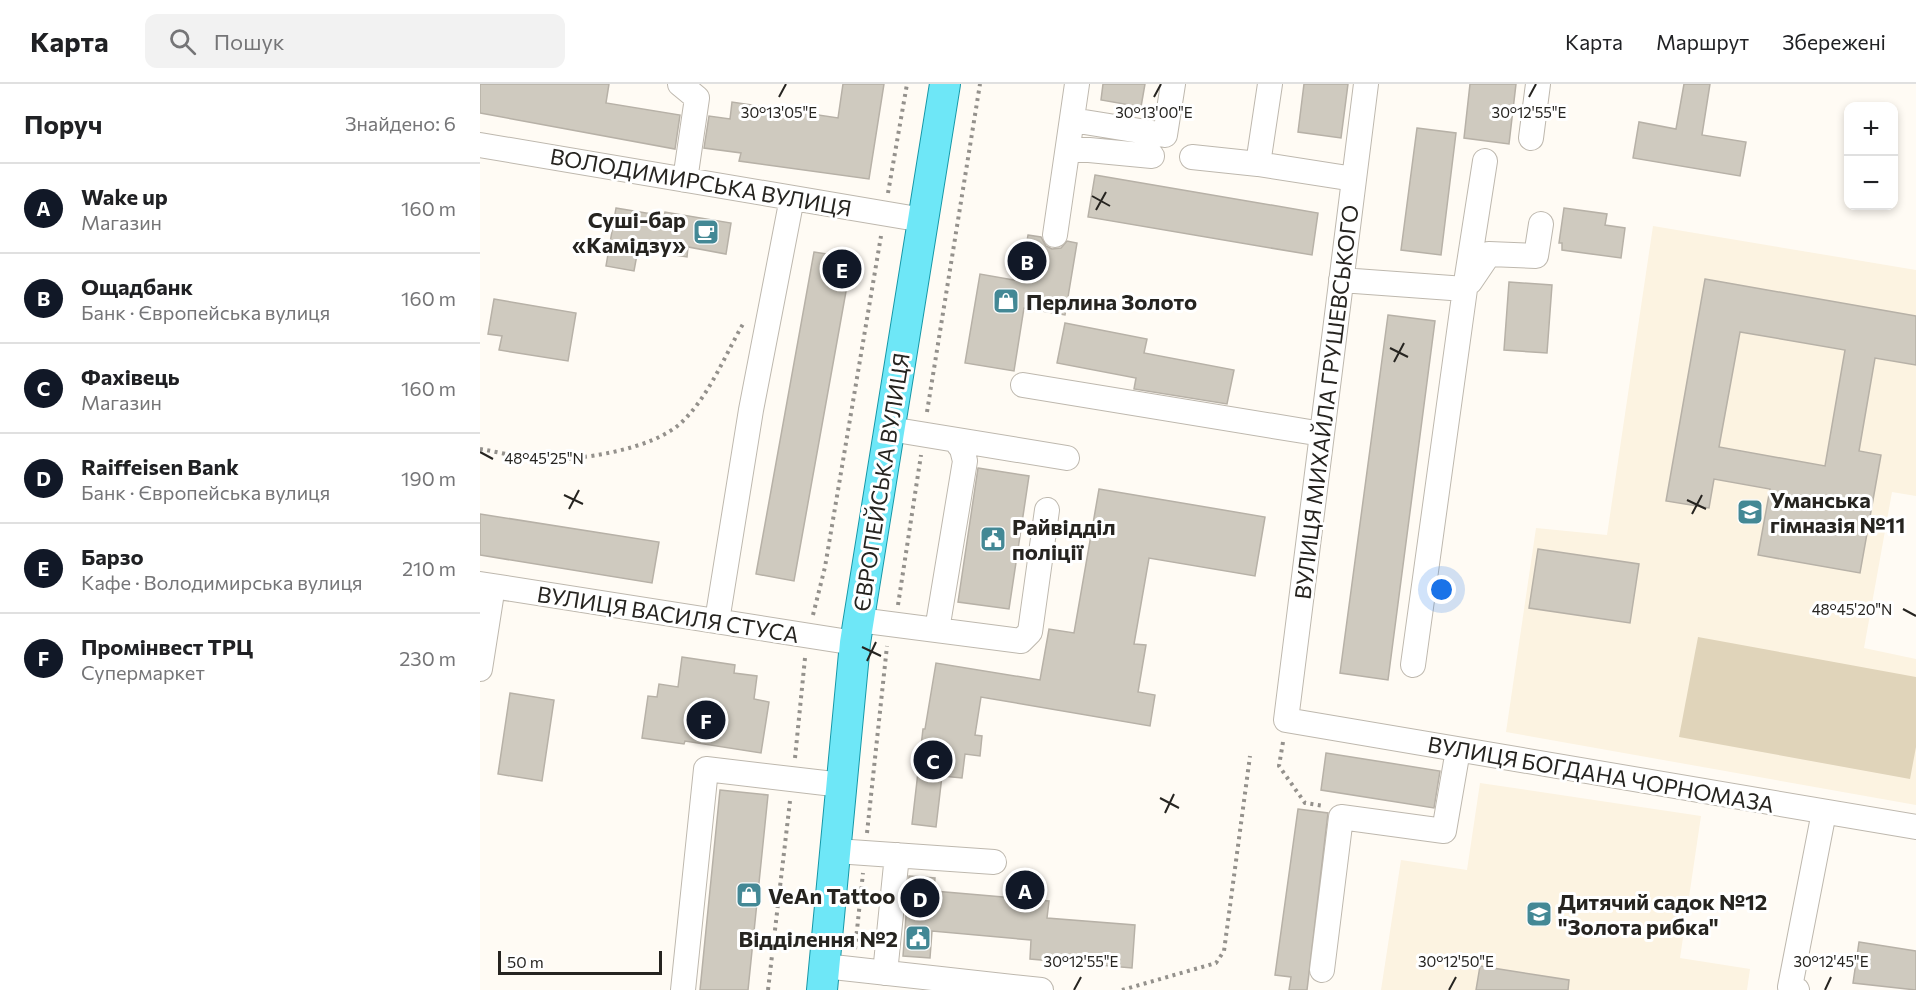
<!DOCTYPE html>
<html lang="uk">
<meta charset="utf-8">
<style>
:root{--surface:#fff;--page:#f2f2f2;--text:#202124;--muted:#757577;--line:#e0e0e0;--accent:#111827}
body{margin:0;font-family:Commissioner,sans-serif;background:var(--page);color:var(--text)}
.controls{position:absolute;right:18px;top:18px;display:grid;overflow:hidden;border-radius:12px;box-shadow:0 3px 9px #0003}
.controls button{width:54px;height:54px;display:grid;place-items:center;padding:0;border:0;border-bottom:2px solid var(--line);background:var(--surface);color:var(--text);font:30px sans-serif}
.scale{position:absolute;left:18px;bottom:15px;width:164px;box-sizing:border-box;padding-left:6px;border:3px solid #262420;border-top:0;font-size:16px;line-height:21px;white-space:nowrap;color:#262420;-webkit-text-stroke:4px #fff;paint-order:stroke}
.you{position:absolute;left:962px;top:506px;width:21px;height:21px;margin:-15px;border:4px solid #fff;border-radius:50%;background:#1a73e8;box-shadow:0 0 0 9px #1a73e833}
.badge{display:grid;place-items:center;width:39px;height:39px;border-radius:50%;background:var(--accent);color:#fff;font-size:20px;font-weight:700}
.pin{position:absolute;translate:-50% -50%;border:3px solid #fff;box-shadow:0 2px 6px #0006}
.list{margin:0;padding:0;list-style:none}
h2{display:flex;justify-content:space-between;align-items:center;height:78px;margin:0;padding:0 24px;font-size:26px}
h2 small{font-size:20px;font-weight:400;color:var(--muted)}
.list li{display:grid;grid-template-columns:39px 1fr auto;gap:18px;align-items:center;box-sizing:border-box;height:90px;padding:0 24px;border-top:2px solid var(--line)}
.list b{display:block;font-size:22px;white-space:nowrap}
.list p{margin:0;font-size:20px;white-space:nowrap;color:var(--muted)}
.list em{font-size:20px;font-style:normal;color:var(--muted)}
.icon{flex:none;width:33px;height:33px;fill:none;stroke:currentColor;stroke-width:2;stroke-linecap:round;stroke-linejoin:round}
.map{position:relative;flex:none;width:1436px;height:906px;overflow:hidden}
header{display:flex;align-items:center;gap:36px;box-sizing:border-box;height:84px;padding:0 30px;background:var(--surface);border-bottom:2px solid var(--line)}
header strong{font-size:28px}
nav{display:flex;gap:33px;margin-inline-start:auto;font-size:21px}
.search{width:420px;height:54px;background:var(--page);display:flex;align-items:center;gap:15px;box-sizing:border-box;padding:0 21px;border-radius:12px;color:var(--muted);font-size:22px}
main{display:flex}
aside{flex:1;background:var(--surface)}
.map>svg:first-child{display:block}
</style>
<header>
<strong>Карта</strong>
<div class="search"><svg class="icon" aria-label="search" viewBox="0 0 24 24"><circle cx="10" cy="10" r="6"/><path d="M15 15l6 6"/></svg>Пошук</div>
<nav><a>Карта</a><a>Маршрут</a><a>Збережені</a></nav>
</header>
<main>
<aside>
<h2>Поруч<small>Знайдено: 6</small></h2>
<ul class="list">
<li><span class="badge">A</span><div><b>Wake up</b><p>Магазин</p></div><em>160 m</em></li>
<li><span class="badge">B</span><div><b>Ощадбанк</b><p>Банк · Європейська вулиця</p></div><em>160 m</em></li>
<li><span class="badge">C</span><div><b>Фахівець</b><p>Магазин</p></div><em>160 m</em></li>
<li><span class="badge">D</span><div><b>Raiffeisen Bank</b><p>Банк · Європейська вулиця</p></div><em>190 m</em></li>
<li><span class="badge">E</span><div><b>Барзо</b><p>Кафе · Володимирська вулиця</p></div><em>210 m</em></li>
<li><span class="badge">F</span><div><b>Промінвест ТРЦ</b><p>Супермаркет</p></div><em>230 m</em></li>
</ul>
</aside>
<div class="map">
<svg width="1436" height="906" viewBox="0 0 1436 906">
<rect width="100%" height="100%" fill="#fffbf4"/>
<path fill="#fcf3e1" d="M1173,142L1436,186V412L1412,408L1384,564L1436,575V721L1026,648L1056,444L1127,451Z
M1000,699L1221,732L1200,874L1270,885L1267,906H901L921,776L987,786Z"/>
<path fill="#e0d4ba" d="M1218,553L1436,593V663L1430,695L1199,653Z"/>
<path fill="#cfcabf" stroke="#b7b1a7" stroke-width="1.5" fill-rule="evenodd" d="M0,0H129L126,19L200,31L195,65L0,29Z
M363,0H404L389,95L259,77L261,69L224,64L229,32L250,35L252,18L358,34Z
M623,0H665L661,23L621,16Z
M824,0H868L861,54L818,48Z
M990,0H1036L1029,60L984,54Z
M1204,0H1230L1222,51L1266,58L1260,92L1153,74L1159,38L1196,45Z
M937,44L976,49L961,171L921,166Z
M615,91L838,129L832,171L608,133Z
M136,124L184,132L185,128L251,139L246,170L208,163L207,173L158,165L154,187L126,182Z
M1084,124L1127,130L1125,141L1145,144L1141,174L1082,166V159H1079Z
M548,151L561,153L566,162L572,165L581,164L587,157L597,159L585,231L544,224L534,287L485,279L500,190L540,197Z
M334,168L372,174L314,497L276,490Z
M1225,195L1436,232V281L1395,274L1379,367L1401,371L1380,489L1278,471L1290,405L1234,395L1229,424L1186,417ZM1260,248L1365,266L1345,382L1239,363Z
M1029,198L1072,201L1067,269L1024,266Z
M14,215L96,229L88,277L19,266L22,252L8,250Z
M908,231L955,237L908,596L860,589Z
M585,239L667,255L664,269L754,286L747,320L654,305L656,294L577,279Z
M498,384L549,392L529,525L478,518Z
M619,405L785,433L775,492L669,474L654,560L666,561L658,608L675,611L670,642L501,613L495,651L502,652L500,672L485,670L482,694L462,692L456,743L432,740L443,645H445L456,579L560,596L569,545L594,549Z
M0,430L179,458L172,499L0,471Z
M1058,465L1159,480L1150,539L1049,524Z
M202,573L255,581L254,589L277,592L274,615L289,618L281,669L205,657L204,660L162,654L168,612L177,613L179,600L198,603Z
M30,609L74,616L62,697L18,690Z
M846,669L960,687L954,724L841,706Z
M240,706L288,711L268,906H220Z
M818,725L848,729L827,906H809L811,893L795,891Z
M429,792L455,794L454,807L569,817L567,834L655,841L652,884L550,875L551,856L452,847L450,874L423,872Z
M1379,858L1436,867V906L1373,899Z
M1000,882L1089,896L1088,906H996Z"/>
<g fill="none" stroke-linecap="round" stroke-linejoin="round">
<g stroke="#beb8ae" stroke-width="26">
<path id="minor" d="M200,0L217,14L205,96
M790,0L778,80L874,95
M886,0L806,636L1436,743
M592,36L685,51L693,0
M1051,54L1058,0
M0,61L443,136
M588,64L672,72
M712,73L778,80
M575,151L597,0
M861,196L985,205L933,581
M990,198L1009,170L1056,172L1061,140
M985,205L1005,77
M543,301L842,350
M410,345L587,374
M0,500L375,559
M379,536L541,557L550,548L567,426
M237,537L271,326L312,114
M457,546L485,377L482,365L475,356
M0,585L13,502
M356,767L514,778
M344,882L561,906
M842,886L861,733L964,747L978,666
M405,889L417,771
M203,906L226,685L362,701
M1317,906L1310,903L1344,728"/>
</g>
<g stroke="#1698a8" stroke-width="32">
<path id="major" d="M342,906L375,559L465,0"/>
</g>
<path stroke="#94918c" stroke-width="4" stroke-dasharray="3 4.5" stroke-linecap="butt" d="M408,109L427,0
M447,328L500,0
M0,365C19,368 40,374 59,375C98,377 174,366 203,337C230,310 244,273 263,240
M418,521L441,371
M333,531L345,483L401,152
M803,658L799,682L825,719L844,722
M315,674L325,574
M387,749L407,562
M375,865L383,789
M288,906L310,717
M642,906L736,879L744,867L770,672"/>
<use href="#minor" stroke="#fff" stroke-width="24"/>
<use href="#major" stroke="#6ee7f7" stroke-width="30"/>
</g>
<path fill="none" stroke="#262420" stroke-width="2" d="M299,13L306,0M674,13L681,0M1049,13L1056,0M612,112L630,122M616,126L626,108M910,264L928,273M914,278L924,259M0,368L13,375M84,411L103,420M1207,416L1226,425M89,425L99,406M1212,430L1222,411M1423,525L1436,532M382,563L401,572M387,577L396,558M680,714L699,724M685,729L694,710M594,906L601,893M969,906L976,893M1345,906L1351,893"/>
<defs>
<g id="cafe-square" transform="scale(1.35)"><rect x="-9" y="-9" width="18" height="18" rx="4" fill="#438895" stroke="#fff"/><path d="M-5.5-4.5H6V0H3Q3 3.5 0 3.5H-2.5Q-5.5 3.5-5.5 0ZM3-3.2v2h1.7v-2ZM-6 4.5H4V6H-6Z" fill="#fff"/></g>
<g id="shop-square" transform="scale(1.35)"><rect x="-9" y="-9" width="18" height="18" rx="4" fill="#438895" stroke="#fff"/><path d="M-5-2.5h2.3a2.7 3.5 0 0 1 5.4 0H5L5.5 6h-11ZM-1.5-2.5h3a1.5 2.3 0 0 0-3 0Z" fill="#fff"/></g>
<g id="school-square" transform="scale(1.35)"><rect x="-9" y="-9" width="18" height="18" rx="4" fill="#438895" stroke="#fff"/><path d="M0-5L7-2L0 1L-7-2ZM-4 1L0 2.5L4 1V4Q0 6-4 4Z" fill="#fff"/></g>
<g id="civic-square" transform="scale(1.35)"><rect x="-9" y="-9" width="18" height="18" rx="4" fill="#438895" stroke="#fff"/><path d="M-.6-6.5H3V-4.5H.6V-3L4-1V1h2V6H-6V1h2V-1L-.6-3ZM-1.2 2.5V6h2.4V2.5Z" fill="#fff"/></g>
</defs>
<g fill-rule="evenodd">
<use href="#cafe-square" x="226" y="148"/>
<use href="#shop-square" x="526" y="217"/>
<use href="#school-square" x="1270" y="428"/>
<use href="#civic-square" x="513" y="455"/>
<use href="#shop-square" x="269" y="811"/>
<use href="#school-square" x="1059" y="830"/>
<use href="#civic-square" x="438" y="854"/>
</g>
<g text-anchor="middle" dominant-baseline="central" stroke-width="6" stroke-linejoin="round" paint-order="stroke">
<g font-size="22" fill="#262420" stroke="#fff">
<text transform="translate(221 98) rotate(10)">ВОЛОДИМИРСЬКА ВУЛИЦЯ</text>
<text transform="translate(846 318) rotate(-83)">ВУЛИЦЯ МИХАЙЛА ГРУШЕВСЬКОГО</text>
<text transform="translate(401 398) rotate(-81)">ЄВРОПЕЙСЬКА ВУЛИЦЯ</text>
<text transform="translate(188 530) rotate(9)">ВУЛИЦЯ ВАСИЛЯ СТУСА</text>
<text transform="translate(1121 690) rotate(10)">ВУЛИЦЯ БОГДАНА ЧОРНОМАЗА</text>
</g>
<g font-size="22" font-weight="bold" fill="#262420" stroke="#fff" text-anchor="start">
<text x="206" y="135" text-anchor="end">Суші-бар<tspan x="206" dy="25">«Камідзу»</tspan></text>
<text x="546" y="217">Перлина Золото</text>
<text x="1290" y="415">Уманська<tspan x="1290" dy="25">гімназія №11</tspan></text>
<text x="532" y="442">Райвідділ<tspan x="532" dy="25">поліції</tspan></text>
<text x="288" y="811">VeAn Tattoo</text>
<text x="1078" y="817">Дитячий садок №12<tspan x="1078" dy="25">"Золота рибка"</tspan></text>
<text x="418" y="854" text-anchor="end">Відділення №2</text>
</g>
</g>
<g font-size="15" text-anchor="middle" fill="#262420" stroke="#fff" stroke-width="6" stroke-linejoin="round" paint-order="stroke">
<text x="299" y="34">30°13'05"E</text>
<text x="674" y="34">30°13'00"E</text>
<text x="1049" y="34">30°12'55"E</text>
<text x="64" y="380">48°45'25"N</text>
<text x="1372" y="531">48°45'20"N</text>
<text x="601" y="883">30°12'55"E</text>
<text x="976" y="883">30°12'50"E</text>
<text x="1351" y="883">30°12'45"E</text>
</g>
</svg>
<div class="controls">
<button>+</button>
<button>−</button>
</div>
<div class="scale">50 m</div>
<div class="you"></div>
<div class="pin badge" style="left:545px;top:806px">A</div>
<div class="pin badge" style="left:547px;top:177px">B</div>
<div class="pin badge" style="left:453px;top:676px">C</div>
<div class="pin badge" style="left:440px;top:814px">D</div>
<div class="pin badge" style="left:362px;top:185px">E</div>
<div class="pin badge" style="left:226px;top:636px">F</div>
</div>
</main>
